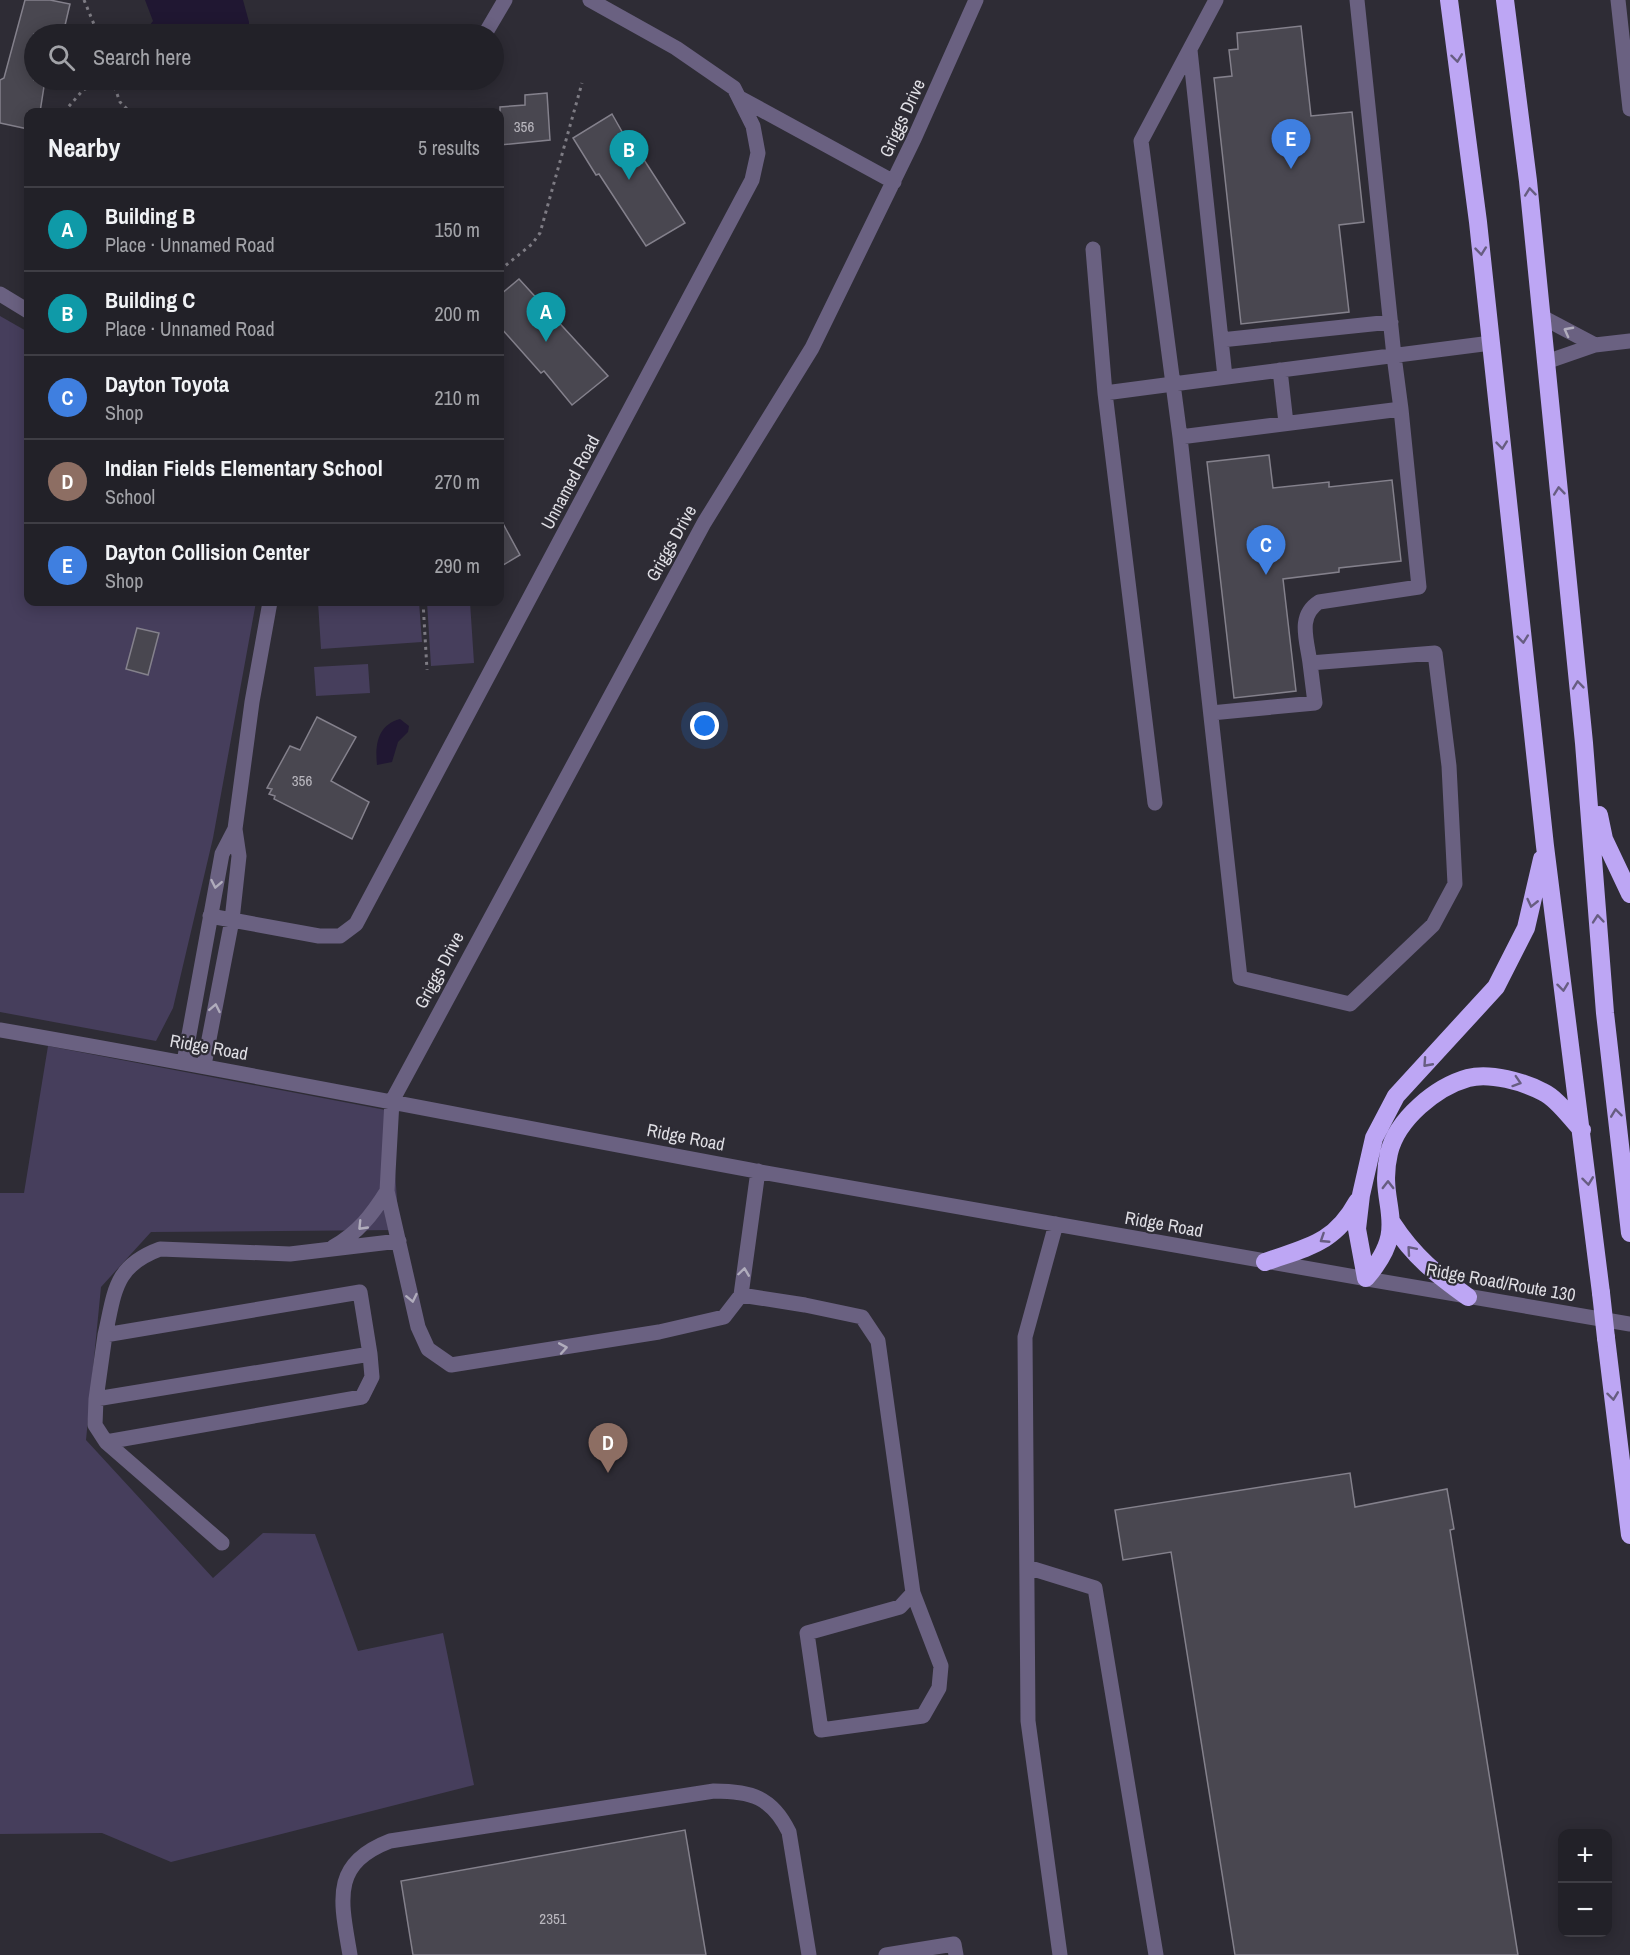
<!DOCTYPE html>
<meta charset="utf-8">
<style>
:root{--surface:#222128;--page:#2a2930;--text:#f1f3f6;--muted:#a2a3a8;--line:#3f3e45;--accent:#bfa9f4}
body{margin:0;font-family:"Archivo Narrow",sans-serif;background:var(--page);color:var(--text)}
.controls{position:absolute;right:18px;bottom:18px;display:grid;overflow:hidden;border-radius:12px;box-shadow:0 3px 15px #0003}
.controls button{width:54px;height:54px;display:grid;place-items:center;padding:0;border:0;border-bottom:2px solid var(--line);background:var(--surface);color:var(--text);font:30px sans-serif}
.you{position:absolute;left:705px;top:726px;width:21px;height:21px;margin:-15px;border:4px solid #fff;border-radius:50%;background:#1a73e8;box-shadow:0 0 0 9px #1a73e833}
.badge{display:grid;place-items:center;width:39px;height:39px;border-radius:50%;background:var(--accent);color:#fff;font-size:20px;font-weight:700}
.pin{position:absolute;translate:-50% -50px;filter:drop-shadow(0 2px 3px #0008)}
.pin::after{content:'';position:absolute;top:32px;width:21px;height:18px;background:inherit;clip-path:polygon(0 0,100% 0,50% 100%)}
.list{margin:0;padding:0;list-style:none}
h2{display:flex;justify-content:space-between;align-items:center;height:78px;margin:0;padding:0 24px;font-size:26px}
h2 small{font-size:20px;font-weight:400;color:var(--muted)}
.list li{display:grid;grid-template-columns:39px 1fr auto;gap:18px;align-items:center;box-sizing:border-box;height:84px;padding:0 24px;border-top:2px solid var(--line)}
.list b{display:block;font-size:22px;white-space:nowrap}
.list p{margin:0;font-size:20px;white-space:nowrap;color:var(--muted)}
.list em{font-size:20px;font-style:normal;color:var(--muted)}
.icon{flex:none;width:33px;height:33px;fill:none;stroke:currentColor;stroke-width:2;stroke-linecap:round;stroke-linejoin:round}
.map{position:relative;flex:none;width:1630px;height:1955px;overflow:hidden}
.search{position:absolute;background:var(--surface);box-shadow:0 3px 15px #0003;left:24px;top:24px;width:480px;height:66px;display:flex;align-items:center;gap:15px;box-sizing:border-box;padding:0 21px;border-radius:33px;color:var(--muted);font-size:22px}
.panel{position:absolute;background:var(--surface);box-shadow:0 3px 15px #0003;left:24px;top:108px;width:480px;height:498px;border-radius:12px}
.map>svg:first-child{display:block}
</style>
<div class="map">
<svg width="1630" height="1955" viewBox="0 0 1630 1955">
<rect width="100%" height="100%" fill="#2e2c35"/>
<path fill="#463e5c" d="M0,316L28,332V602H256L213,838L173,1008L156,1041L0,1012Z
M318,602H419L422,642L321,649Z
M427,602H470L474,663L431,666Z
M368,664L370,693L316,696L314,667Z
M48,1046L391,1111L399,1230L151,1232L101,1287L86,1440L213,1578L263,1533L315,1534L358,1651L443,1633L474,1785L171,1862L102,1833L0,1834V1193H24Z"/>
<path fill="#201732" d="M145,0H243L249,22V34H153L150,25L153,21Z
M189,80H241L209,89L201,87L198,81Z
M400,719L409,726L408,732L398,742L392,762L377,765C375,746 377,725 400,719Z"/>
<path fill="#494750" stroke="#84818c" stroke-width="1.5" d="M25,0H50L70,4L63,34H34V80H45L40,112H28V129L0,123V80L4,78Z
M1301,26L1311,116L1352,112L1364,222L1339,225L1349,312L1241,324L1214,78L1232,76L1229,50L1238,49L1237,33Z
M547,93L550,140L500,145V107L525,105V95Z
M612,114L633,151L637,149L685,223L646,246L599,174L596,175L573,138Z
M519,279L608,376L572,405L544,371L541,373L500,327V295Z
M1269,455L1273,488L1329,482V487L1392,480L1401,561L1339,568V572L1283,579L1296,691L1234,698L1207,462Z
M500,518L520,555L500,567Z
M137,628L159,633L148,675L126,669Z
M317,717L356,737L331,781L369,802L352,839L274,799L275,796L269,794L272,789L267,788L290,746L300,750Z
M1350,1473L1355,1507L1447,1489L1454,1529L1450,1530L1518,1955H1235L1171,1552L1123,1560L1115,1510Z
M685,1830L706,1955H413L401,1881Z"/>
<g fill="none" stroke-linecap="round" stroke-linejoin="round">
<path stroke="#7e7c84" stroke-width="3" stroke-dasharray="3 4.5" stroke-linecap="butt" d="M84,0L98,34
M112,80L120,102L130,112
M64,112L83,90L107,80
M500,270L532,244L540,233L582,83
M423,602L427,670"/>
<path stroke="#6a6181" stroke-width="15" d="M1357,0L1394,356L1401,409L1180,437L1173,384L1491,343
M1618,0L1630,109
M485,34L505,0
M1190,50L1225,377
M740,98L894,182
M1093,249L1105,393L1155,803
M0,294L28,311
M1542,317L1595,345
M1221,340L1391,322
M1546,362L1595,345L1630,341
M1280,370L1286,423
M1105,393L1173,384L1141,141L1216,0
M1180,437L1240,978L1350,1004L1433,925L1455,884L1449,766L1435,653L1310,663C1307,640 1297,616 1319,602L1419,587L1401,409
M1211,713L1315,703L1310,663
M210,916L319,936H340L356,924L752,180L758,153L753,126L734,88L676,48L590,0
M0,1030C254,1074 507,1125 761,1172C1050,1224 1340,1275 1630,1324
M184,1062L222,854L235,829
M204,1065L232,920L239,856L235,829L252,702L270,602
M758,1171L741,1295L724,1317L659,1332L451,1365L428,1349L418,1327L387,1191L392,1101L704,523L812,348L914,139L976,0
M1056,1224L1025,1337L1028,1721L1060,1955
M333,1247C358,1233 372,1215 387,1191
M741,1295L805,1305L862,1317L878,1341L913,1593L900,1607L807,1633L821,1730L923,1716L939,1688L941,1666L913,1593
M105,1335L96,1399L370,1354L360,1292L105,1335C115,1291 114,1266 160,1249L290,1254L399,1241
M96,1399L95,1425L106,1442L362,1397L372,1377L370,1354
M106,1442L222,1543
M1027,1567L1095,1588L1156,1955
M350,1955C341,1901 330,1864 390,1841L714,1791C751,1791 772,1797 789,1832L809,1955
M886,1955L954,1944L956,1955"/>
<path stroke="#bda6f4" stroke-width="18" d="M1449,0L1478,222L1545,846L1601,1293
M1505,0L1528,181L1584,743L1605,1013L1630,1233
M1599,815L1604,839L1630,894
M1392,1223C1414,1257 1436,1274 1468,1297
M1265,1262C1307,1247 1334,1244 1357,1202
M1366,1278L1357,1229L1361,1195L1374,1138L1396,1096L1496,987L1526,928L1542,859
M1366,1278C1413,1223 1376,1208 1389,1153C1397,1119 1436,1087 1468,1078C1490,1072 1524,1082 1543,1092C1558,1099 1571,1119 1582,1130
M1606,1338L1630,1535"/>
<path stroke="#bda6f4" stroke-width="18" d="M1601,1293L1606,1338"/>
</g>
<defs><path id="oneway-chevron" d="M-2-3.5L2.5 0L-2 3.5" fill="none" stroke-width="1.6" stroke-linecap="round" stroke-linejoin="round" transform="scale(1.5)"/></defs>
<g stroke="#675d81">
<use href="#oneway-chevron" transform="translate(1457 58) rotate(83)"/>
<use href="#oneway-chevron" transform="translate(1530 192) rotate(-96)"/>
<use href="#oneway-chevron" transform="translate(1481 251) rotate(84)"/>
<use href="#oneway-chevron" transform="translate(1502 445) rotate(84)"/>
<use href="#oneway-chevron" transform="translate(1559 491) rotate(-96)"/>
<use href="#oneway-chevron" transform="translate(1523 639) rotate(84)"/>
<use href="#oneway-chevron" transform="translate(1578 685) rotate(-96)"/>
<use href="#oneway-chevron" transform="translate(1532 903) rotate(103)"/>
<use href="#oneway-chevron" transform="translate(1598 919) rotate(-95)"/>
<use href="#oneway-chevron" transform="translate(1563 987) rotate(83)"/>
<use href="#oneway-chevron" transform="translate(1427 1063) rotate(132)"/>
<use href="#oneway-chevron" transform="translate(1517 1082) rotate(18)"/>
<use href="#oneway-chevron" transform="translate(1616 1113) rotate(-97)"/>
<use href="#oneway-chevron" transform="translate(1588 1181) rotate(83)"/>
<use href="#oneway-chevron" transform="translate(1388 1185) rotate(-90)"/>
<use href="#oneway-chevron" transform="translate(1324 1239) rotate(147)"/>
<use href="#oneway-chevron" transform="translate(1411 1250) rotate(-131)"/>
<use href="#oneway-chevron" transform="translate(1613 1396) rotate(83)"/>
</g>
<g stroke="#b0acbc">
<use href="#oneway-chevron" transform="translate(1568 331) rotate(-152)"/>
<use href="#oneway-chevron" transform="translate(216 884) rotate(101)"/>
<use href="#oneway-chevron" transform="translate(215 1008) rotate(-79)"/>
<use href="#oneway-chevron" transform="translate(362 1226) rotate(134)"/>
<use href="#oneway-chevron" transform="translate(744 1272) rotate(-82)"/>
<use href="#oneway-chevron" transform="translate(412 1298) rotate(78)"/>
<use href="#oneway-chevron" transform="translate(563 1348) rotate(-10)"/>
</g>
<g text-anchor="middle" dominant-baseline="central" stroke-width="4.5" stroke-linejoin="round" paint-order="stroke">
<g font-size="15" fill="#bab8bf">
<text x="524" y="126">356</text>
<text x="302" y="780">356</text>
<text x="553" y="1918">2351</text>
</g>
<g font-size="18" fill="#dfdee4" stroke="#2e2c35">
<text transform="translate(902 118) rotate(-65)">Griggs Drive</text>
<text transform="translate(570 482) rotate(-62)">Unnamed Road</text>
<text transform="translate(671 543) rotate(-61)">Griggs Drive</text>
<text transform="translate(439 970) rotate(-62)">Griggs Drive</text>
<text transform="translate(209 1047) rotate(10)">Ridge Road</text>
<text transform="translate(686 1137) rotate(11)">Ridge Road</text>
<text transform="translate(1164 1224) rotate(10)">Ridge Road</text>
<text transform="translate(1501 1282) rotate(10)">Ridge Road/Route 130</text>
</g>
</g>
</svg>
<div class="controls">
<button>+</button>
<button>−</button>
</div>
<div class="you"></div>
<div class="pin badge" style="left:546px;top:342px;background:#0f9aa8">A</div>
<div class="pin badge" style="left:629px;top:180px;background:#0f9aa8">B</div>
<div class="pin badge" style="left:1266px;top:575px;background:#3f7fe0">C</div>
<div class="pin badge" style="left:608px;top:1473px;background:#8d6e63">D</div>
<div class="pin badge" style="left:1291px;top:169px;background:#3f7fe0">E</div>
<div class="search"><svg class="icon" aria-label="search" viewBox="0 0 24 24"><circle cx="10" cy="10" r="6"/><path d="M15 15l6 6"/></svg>Search here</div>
<section class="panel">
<h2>Nearby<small>5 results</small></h2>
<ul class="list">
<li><span class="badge" style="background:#0f9aa8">A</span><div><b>Building B</b><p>Place · Unnamed Road</p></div><em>150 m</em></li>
<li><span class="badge" style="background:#0f9aa8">B</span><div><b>Building C</b><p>Place · Unnamed Road</p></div><em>200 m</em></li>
<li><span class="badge" style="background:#3f7fe0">C</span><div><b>Dayton Toyota</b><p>Shop</p></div><em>210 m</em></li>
<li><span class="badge" style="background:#8d6e63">D</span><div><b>Indian Fields Elementary School</b><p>School</p></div><em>270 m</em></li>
<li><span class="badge" style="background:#3f7fe0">E</span><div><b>Dayton Collision Center</b><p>Shop</p></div><em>290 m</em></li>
</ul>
</section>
</div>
